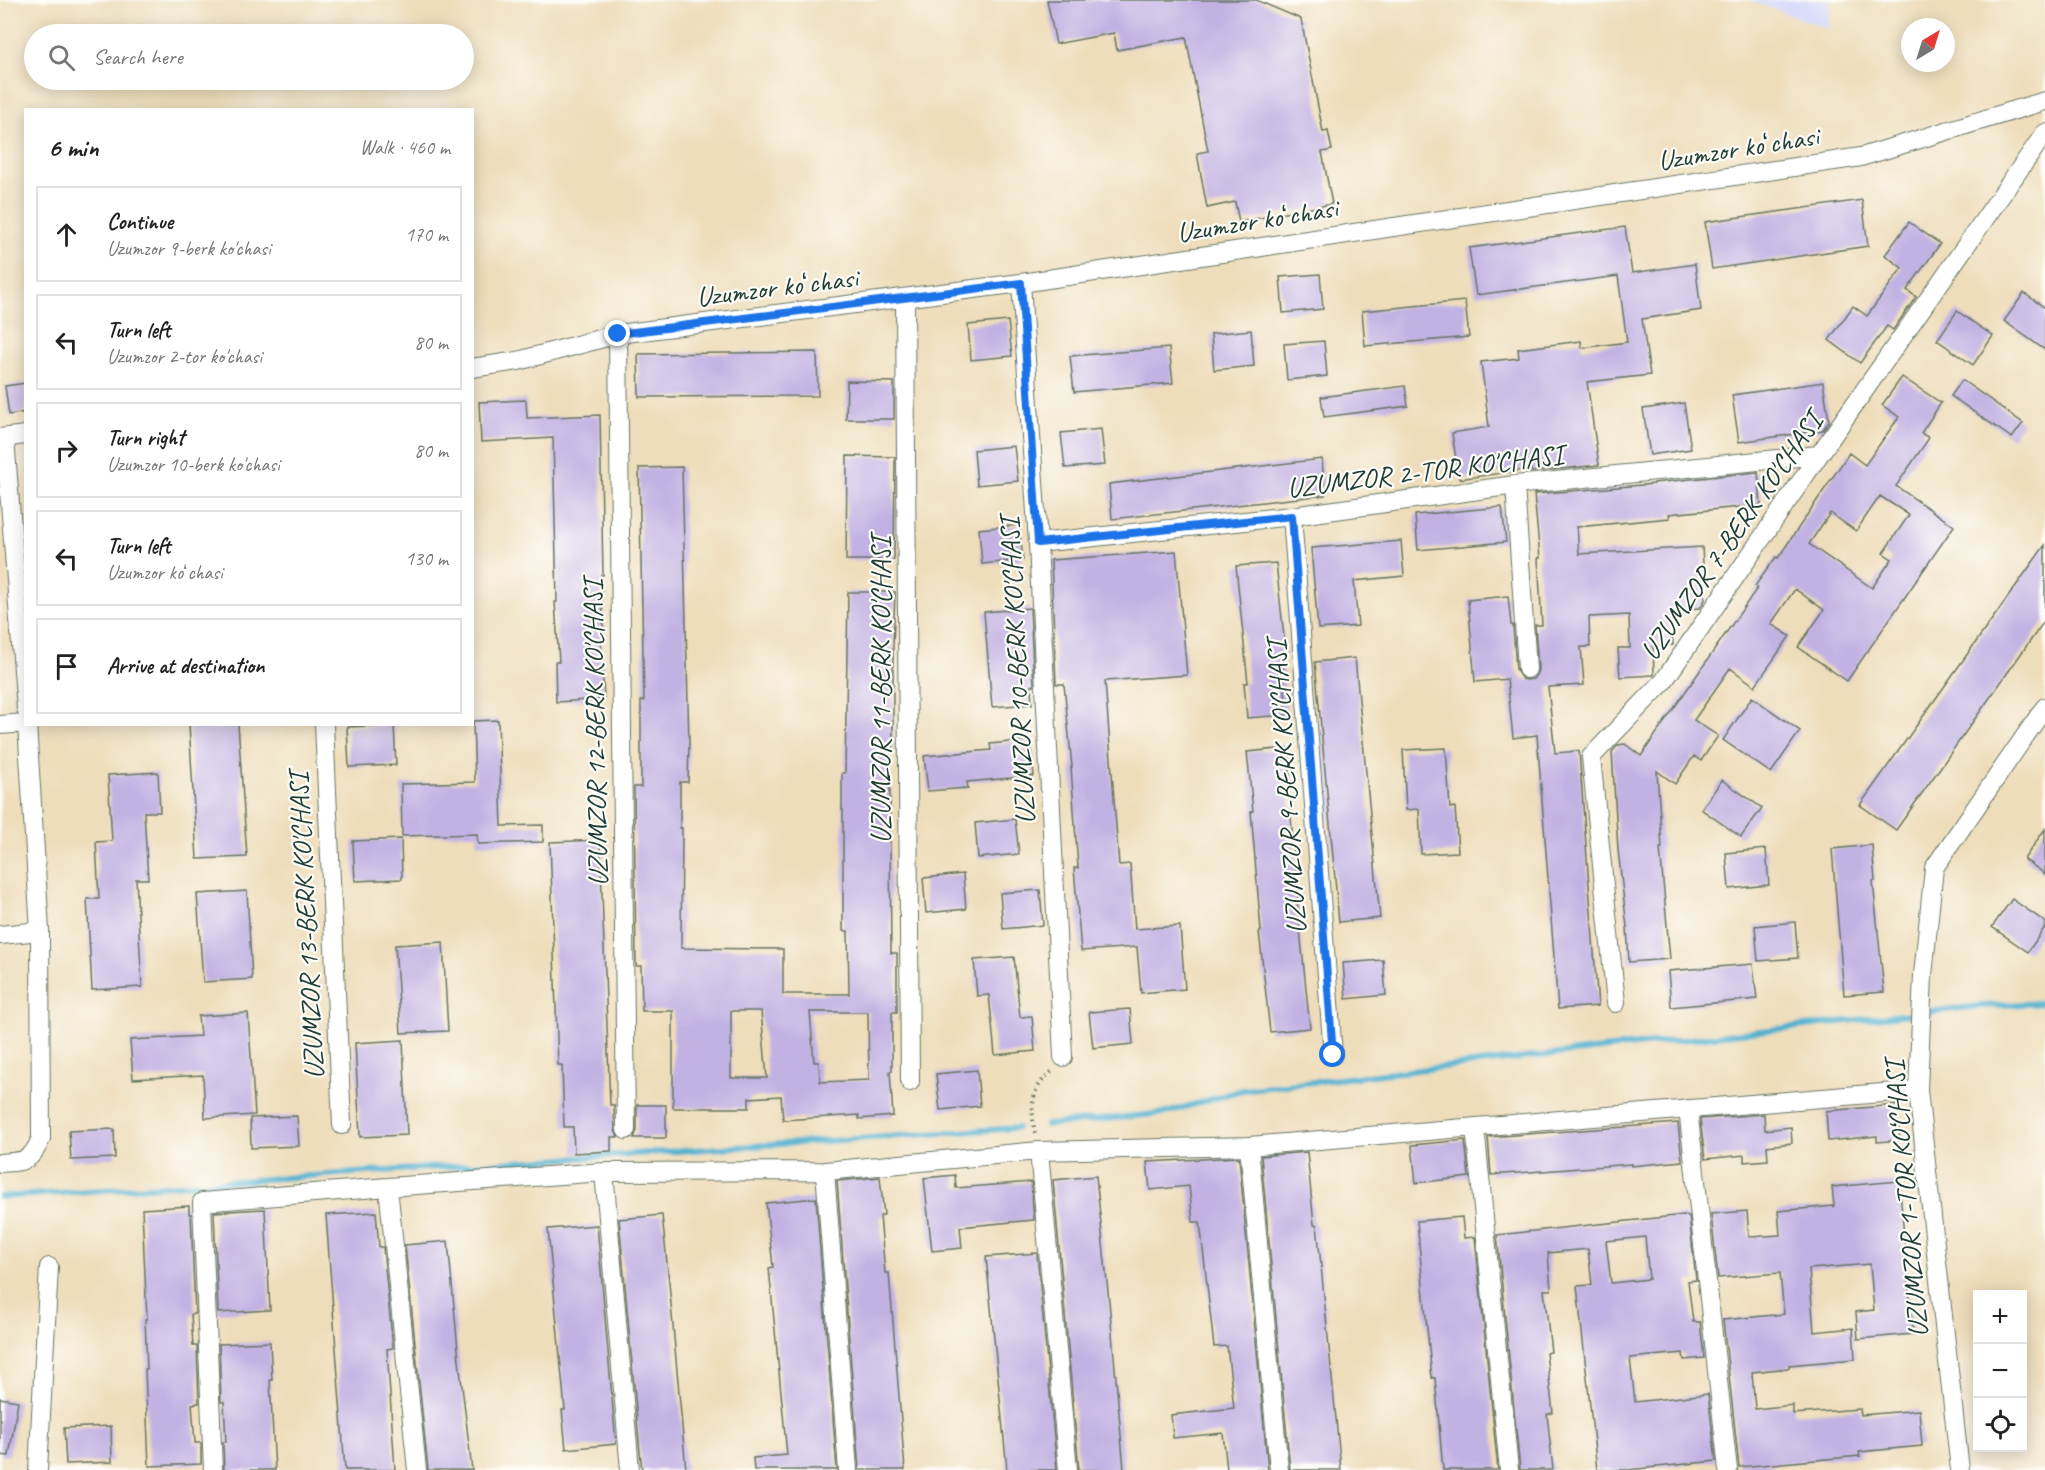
<!DOCTYPE html>
<meta charset="utf-8">
<style>
:root{--surface:#fff;--page:#f2f2f2;--text:#222;--muted:#767676;--line:#e0e0e0}
body{margin:0;font-family:Caveat,sans-serif;background:var(--page);color:var(--text)}
.controls{position:absolute;right:18px;bottom:18px;display:grid;overflow:hidden;border-radius:0px;box-shadow:0 3px 15px #0003}
.controls button{width:54px;height:54px;display:grid;place-items:center;padding:0;border:0;border-bottom:2px solid var(--line);background:var(--surface);color:var(--text);font:30px sans-serif}
.compass{position:absolute;left:1901px;top:18px;width:54px;height:54px;border-radius:50%;background:var(--surface);box-shadow:0 3px 15px #0003;rotate:38deg}
.stop{position:absolute;width:18px;height:18px;margin:-14px;border:4px solid #1a73e8;border-radius:50%;background:#fff}
.stop.end{background:#1a73e8;border-color:#fff;box-shadow:0 2px 6px #0008}
.list{margin:0;padding:0;list-style:none}
h2{display:flex;justify-content:space-between;align-items:center;height:78px;margin:0;padding:0 24px;font-size:26px}
h2 small{font-size:20px;font-weight:400;color:var(--muted)}
.list li{display:grid;grid-template-columns:39px 1fr auto;gap:18px;align-items:center;box-sizing:border-box;height:96px;margin:0 12px 12px;padding:0 12px;border:2px solid var(--line);border-radius:0px}
.list b{display:block;font-size:22px;white-space:nowrap}
.list p{margin:0;font-size:20px;white-space:nowrap;color:var(--muted)}
.list em{font-size:20px;font-style:normal;color:var(--muted)}
.icon{flex:none;width:33px;height:33px;fill:none;stroke:currentColor;stroke-width:2;stroke-linecap:round;stroke-linejoin:round}
.map{position:relative;flex:none;width:2045px;height:1470px;overflow:hidden}
.search{position:absolute;background:var(--surface);box-shadow:0 3px 15px #0003;left:24px;top:24px;width:450px;height:66px;display:flex;align-items:center;gap:15px;box-sizing:border-box;padding:0 21px;border-radius:33px;color:var(--muted);font-size:22px}
.panel{position:absolute;background:var(--surface);box-shadow:0 3px 15px #0003;left:24px;top:108px;width:450px;height:618px;border-radius:0px}
.map>svg:first-child{display:block}
</style>
<div class="map">
<svg width="2045" height="1470" viewBox="0 0 2045 1470">
<rect width="100%" height="100%" fill="#fdfcf7"/>
<filter id="ink" filterUnits="userSpaceOnUse"><feTurbulence type="fractalNoise" baseFrequency=".0167" numOctaves="2"/><feDisplacementMap in="SourceGraphic" scale="12" xChannelSelector="R" yChannelSelector="G"/><feConvolveMatrix kernelMatrix="1 2 1 2 8 2 1 2 1" color-interpolation-filters="sRGB"/></filter>
<filter id="wash" filterUnits="userSpaceOnUse"><feTurbulence type="fractalNoise" baseFrequency=".008" numOctaves="4" result="noise"/><feDisplacementMap in="SourceGraphic" scale="24" xChannelSelector="R" yChannelSelector="G"/><feGaussianBlur stdDeviation="1.35" result="paint"/><feColorMatrix in="noise" values="0 0 0 0 0 0 0 0 0 0 0 0 0 0 0 0 0 1.4 0 .05"/><feComposite in="paint" operator="in"/></filter>
<g filter="url(#wash)">
<rect width="100%" height="100%" fill="#eeddba"/>
<path fill="#d5d8f9" d="M1748,0H1829V29Z"/>
<g fill="none" stroke-linecap="round" stroke-linejoin="round">
<path stroke="#51b0cf" stroke-width="6" d="M1046,1125L1165,1113L1242,1090L1980,1006L2045,1003
M0,1197L1017,1128"/>
</g>
<g id="blocks">
<path fill="#c2b2e3" fill-rule="evenodd" d="M1047,0H1256L1301,19L1323,132L1328,131L1332,150L1322,152L1332,204L1239,222L1235,202L1207,208L1197,153L1208,151L1186,37L1117,50L1114,33L1056,44Z
M1862,200L1868,246L1712,269L1705,222Z
M1909,222L1940,244L1907,290L1916,297L1893,330L1887,326L1860,363L1829,340L1853,306L1867,316L1902,268L1885,255Z
M1625,227L1632,273L1695,264L1701,310L1642,319L1650,375L1587,382L1599,465L1531,472V469L1459,479L1452,433L1489,427L1481,362L1519,358L1518,349L1581,341L1582,348L1627,342L1618,276L1476,295L1469,248Z
M1320,274L1323,309L1283,313L1280,277Z
M2024,293L2045,308V350L2004,321Z
M1465,301L1469,337L1365,346L1362,311Z
M1957,311L1993,336L1973,365L1937,340Z
M1008,321L1012,356L971,360L968,325Z
M1251,330L1254,366L1214,370L1211,334Z
M1324,341L1327,376L1287,380L1284,344Z
M1169,348L1173,383L1074,392L1070,356Z
M817,352L818,396L639,397L638,354Z
M1902,377L1941,403L1921,433L1929,438L1896,486L1954,526L1847,681L1798,647L1824,610L1795,589L1771,624L1790,636L1755,686L1730,668L1694,720L1718,736L1701,761L1694,756L1675,784L1657,771L1662,848H1660L1670,959L1629,962L1627,927L1618,850L1612,752L1618,745L1625,744L1641,756L1758,587L1755,586L1776,557L1778,558L1849,453L1865,465L1899,417L1882,405ZM1880,496L1909,515L1883,553L1892,559L1872,588L1809,544L1830,513L1856,531Z
M1962,380L2023,423L2012,438L1951,396Z
M847,381L894,382V419H846Z
M1823,382L1829,421L1823,430L1739,442L1732,395Z
M26,383V412L9,415L5,386Z
M1405,386L1408,406L1324,417L1321,397Z
M526,400L527,418L600,415L603,575H601L604,639L601,640L604,699L556,702L555,662H559L555,602H557L553,438L481,442L479,402Z
M1684,403L1691,449L1650,455L1643,409Z
M1101,429L1105,465L1065,468L1061,433Z
M1014,446L1018,481L977,485L974,450Z
M847,456L895,457L894,560H846Z
M1322,459L1325,495L1112,519L1109,484Z
M682,467L689,744L688,782H680V828H682L681,948L783,949V994H849L848,931H843V810H842V773H845L848,592H895L893,647V750H890V839L891,953H897V1012H892V1071H890L893,1116L859,1119V1115L783,1120L781,1096L749,1098V1108H673V1011H642L641,966H636L634,787H641V701H644L639,468ZM731,1011H761L767,1078H731ZM810,1012H868L869,1080L820,1082L819,1062H814Z
M1758,472L1761,505L1669,514L1670,518L1577,527L1579,554L1702,547L1705,600L1700,608L1670,610L1673,645L1653,646L1654,675L1620,677L1618,648H1630L1629,615L1589,617L1590,647H1581L1584,685L1548,687L1555,753L1579,751L1598,1006L1558,1009L1537,735L1513,738L1507,679L1475,682L1468,600L1508,596L1511,625H1513L1516,670L1522,679L1527,680L1533,679L1537,674L1538,668L1535,625H1542L1538,558H1540L1534,494L1654,484V483Z
M1502,507L1506,542L1418,550L1415,515Z
M1019,525L1023,560L982,564L979,529Z
M1401,541L1404,576L1354,581L1358,626L1318,629L1311,548Z
M2045,545V620L1896,830L1860,805Z
M1176,551L1187,675L1105,681L1119,865L1130,864L1135,929L1180,926L1185,989L1141,993L1137,947L1081,951L1074,868H1078L1071,767H1072L1064,684H1056L1051,560Z
M1276,563L1286,656H1282L1287,715L1247,718L1244,683H1248L1236,566Z
M1030,608L1034,686H1031L1032,704L992,707L984,612Z
M1355,658L1380,918L1339,922L1315,662Z
M1752,697L1800,731L1771,773L1723,740Z
M498,720L502,826L543,825V842L478,844L477,834L402,836L401,784L475,782L473,721Z
M189,724H238L247,857L197,859Z
M394,725L396,765L349,767L347,727Z
M1030,740L1034,776L967,782L968,788L928,791L924,756L991,750L990,744Z
M1288,748L1291,783H1288L1298,899L1297,900L1310,1028L1270,1032L1259,931H1261L1251,811H1253L1247,752Z
M1446,748L1450,808L1455,807L1458,852L1421,854L1419,809L1406,810L1403,750Z
M158,772L160,812H144L148,879H136L142,987L92,990L87,899H99L96,842L112,841L108,775Z
M1722,780L1762,808L1741,837L1701,809Z
M1015,819L1019,854L978,858L975,823Z
M2045,829V874L2024,859Z
M401,839L402,879L355,881L353,841Z
M600,840L610,1105H614L615,1130L618,1137H611V1151L574,1153L573,1127H564L562,1065H558L550,842Z
M1872,845L1875,881H1873L1884,992L1844,995L1832,849Z
M1766,849L1769,885L1729,889L1726,853Z
M963,874L966,909L926,913L923,878Z
M1040,890L1043,925L1003,929L1000,893Z
M247,891L252,979L203,982L197,894Z
M2012,899L2045,922V927L2028,952L1992,927Z
M1795,922L1798,958L1758,961L1755,926Z
M443,942L448,1031L401,1033L395,945Z
M1014,957L1020,1017L1032,1016L1035,1051L995,1055L989,995L977,996L974,960Z
M1383,960L1386,995L1346,999L1343,963Z
M1753,964L1757,999L1671,1007L1668,971Z
M1130,1009L1133,1044L1093,1048L1089,1012Z
M248,1013L255,1115L205,1118L203,1075L133,1079L130,1040L200,1036L198,1016Z
M403,1040L407,1135L360,1137L355,1043Z
M977,1070L980,1106L940,1110L936,1074Z
M637,1105H666V1138H634L637,1130Z
M1896,1105L1900,1140L1877,1142V1136L1828,1141L1826,1111Z
M1764,1114L1765,1130L1791,1127L1792,1143L1767,1146L1768,1160L1744,1162V1155L1705,1159L1700,1119Z
M297,1116L299,1146L251,1148L250,1118Z
M1678,1123L1682,1161L1631,1166V1164L1491,1175L1488,1137Z
M114,1129L115,1158L71,1160L69,1131Z
M1465,1140L1469,1177L1416,1183L1412,1145Z
M1307,1152L1314,1225H1317L1341,1470H1290L1261,1156Z
M1239,1157L1268,1470H1227L1223,1433L1173,1438L1171,1415L1234,1408L1227,1346L1214,1347L1200,1222H1193L1189,1186L1150,1190L1147,1162Z
M955,1175L956,1188L1031,1182L1034,1220L960,1227L962,1248L932,1251L924,1178Z
M1096,1176L1110,1311L1124,1470H1079L1053,1180Z
M880,1177L884,1215L880,1216L885,1273H889L905,1470H859L837,1181Z
M1899,1181L1913,1334L1858,1339L1856,1312L1874,1310L1870,1264L1809,1269L1814,1332L1853,1328L1855,1359L1789,1365V1368L1752,1372L1755,1409L1793,1405V1414L1860,1409L1861,1415L1919,1410L1922,1446L1859,1452L1860,1456L1739,1467L1723,1320L1784,1314L1780,1273L1718,1278L1711,1214L1747,1211L1749,1237L1780,1235L1778,1211L1834,1206L1832,1187Z
M816,1198L837,1470H754L753,1458L787,1455L769,1268L773,1267L766,1203Z
M189,1206V1214H191L195,1314H191L193,1346H197L199,1403L192,1404L195,1443H201V1464L149,1466L145,1369H147L145,1319H147L142,1209Z
M265,1209L270,1310L218,1313L214,1212Z
M376,1212L379,1247H383L393,1348L387,1349L395,1470H345L326,1215Z
M662,1215L669,1282L686,1470H642L639,1442L619,1219Z
M1684,1215L1689,1216L1696,1280L1688,1281L1693,1322H1700L1704,1358L1684,1360L1683,1353L1630,1358L1635,1402L1708,1394L1716,1461L1627,1470H1597L1577,1286L1592,1285L1588,1249L1548,1253L1551,1290H1544L1551,1352L1546,1353L1553,1413L1547,1414L1553,1470H1520L1497,1235ZM1645,1237L1649,1279L1611,1283L1606,1241Z
M1462,1217L1464,1238L1475,1237L1498,1470H1443L1435,1378H1432L1426,1318L1417,1221Z
M597,1225L616,1444L566,1449L562,1410H565L548,1229Z
M448,1241L459,1361L472,1470H428L405,1245Z
M1037,1253L1057,1470H1007L986,1257Z
M270,1342L272,1380H270L275,1470H224L223,1442H226L224,1402H221L219,1344Z
M0,1398L18,1401L9,1456L0,1455Z
M111,1426L112,1462L66,1464L64,1428Z"/>
</g>
</g>
<g filter="url(#ink)">
<use href="#blocks" fill-opacity="0" stroke="#677563" stroke-width="1.5"/>
<g fill="none" stroke-linecap="round" stroke-linejoin="round">
<g stroke="#677563" stroke-width="20">
<path id="street" d="M1021,283L1038,543L1063,1057
M905,298L910,1082
M618,334L626,1130
M472,368L518,361L618,334L1021,283L1861,157L2045,101
M0,438L26,435
M5,438L26,709
M1515,485L1527,669
M1292,516L1333,1055
M1038,543L1292,516L1515,485L1819,455
M324,724L342,1125
M0,725L26,723
M0,935L40,931
M1616,1003L1591,757L1663,682L1819,455L2045,133
M1688,1109L1728,1470
M1475,1127L1509,1470
M1249,1146L1279,1470
M1039,1151L1068,1470
M0,1163C24,1161 30,1163 41,1139L40,931L27,724
M825,1171L848,1470
M604,1172L630,1470
M388,1187L417,1470
M38,1470L49,1267
M213,1470L202,1202L388,1187L604,1172L825,1171L1039,1151L1249,1146L1918,1090
M1960,1470L1918,1090L1923,975L1934,868L2045,707"/>
</g>
<path stroke="#677563" stroke-width="4" stroke-dasharray="1.5 4.5" stroke-linecap="butt" d="M1035,1133C1030,1107 1031,1086 1054,1070"/>
<use href="#street" stroke="#fff" stroke-width="18"/>
</g>
</g>
<g fill="none" stroke-linecap="round" stroke-linejoin="round" filter="url(#ink)">
<path stroke="#1a73e8" stroke-width="8" d="M618,334L1021,283L1038,543L1292,516L1333,1055"/>
</g>
<g text-anchor="middle" dominant-baseline="central" stroke-width="4.5" stroke-linejoin="round" paint-order="stroke">
<g font-size="28" fill="#1f3d34" stroke="#fdfcf7">
<text transform="translate(1738 148) rotate(-9)">Uzumzor koʻchasi</text>
<text transform="translate(1257 220) rotate(-9)">Uzumzor koʻchasi</text>
<text transform="translate(777 287) rotate(-7)">Uzumzor koʻchasi</text>
<text transform="translate(1425 471) rotate(-7)">UZUMZOR 2-TOR KO'CHASI</text>
<text transform="translate(1731 536) rotate(-55)">UZUMZOR 7-BERK KO'CHASI</text>
<text transform="translate(1017 671) rotate(-93)">UZUMZOR 10-BERK KO'CHASI</text>
<text transform="translate(880 690) rotate(-90)">UZUMZOR 11-BERK KO'CHASI</text>
<text transform="translate(595 733) rotate(-91)">UZUMZOR 12-BERK KO'CHASI</text>
<text transform="translate(1286 787) rotate(-94)">UZUMZOR 9-BERK KO'CHASI</text>
<text transform="translate(306 926) rotate(-93)">UZUMZOR 13-BERK KO'CHASI</text>
<text transform="translate(1906 1199) rotate(-95)">UZUMZOR 1-TOR KO‘CHASI</text>
</g>
</g>
</svg>
<div class="controls">
<button>+</button>
<button>−</button>
<button><svg class="icon" aria-label="locate" viewBox="0 0 24 24"><circle cx="12" cy="12" r="6"/><path d="M12 2v4M12 18v4M2 12h4M18 12h4"/></svg></button>
</div>
<svg class="compass" viewBox="-18 -18 36 36"><path d="M0-13l5 13h-10z" fill="#e53935"/><path d="M0 13l5-13h-10z" fill="#767676"/></svg>
<div class="stop" style="left:1333px;top:1055px"></div>
<div class="stop end" style="left:618px;top:334px"></div>
<div class="search"><svg class="icon" aria-label="search" viewBox="0 0 24 24"><circle cx="10" cy="10" r="6"/><path d="M15 15l6 6"/></svg>Search here</div>
<section class="panel">
<h2>6 min<small>Walk · 460 m</small></h2>
<ul class="list">
<li><svg class="icon" aria-label="ahead" viewBox="0 0 24 24"><path d="M12 20V5M6 11l6-6 6 6"/></svg><div><b>Continue</b><p>Uzumzor 9-berk ko'chasi</p></div><em>170 m</em></li>
<li><svg class="icon" aria-label="left" viewBox="0 0 24 24"><path d="M17 20v-9H6M10 6l-5 5 5 5"/></svg><div><b>Turn left</b><p>Uzumzor 2-tor ko'chasi</p></div><em>80 m</em></li>
<li><svg class="icon" aria-label="right" viewBox="0 0 24 24"><path d="M7 20v-9h11M14 6l5 5-5 5"/></svg><div><b>Turn right</b><p>Uzumzor 10-berk ko'chasi</p></div><em>80 m</em></li>
<li><svg class="icon" aria-label="left" viewBox="0 0 24 24"><path d="M17 20v-9H6M10 6l-5 5 5 5"/></svg><div><b>Turn left</b><p>Uzumzor koʻchasi</p></div><em>130 m</em></li>
<li><svg class="icon" aria-label="arrive" viewBox="0 0 24 24"><path d="M6 21V4h12l-3 4 3 4H6"/></svg><div><b>Arrive at destination</b></div></li>
</ul>
</section>
</div>
